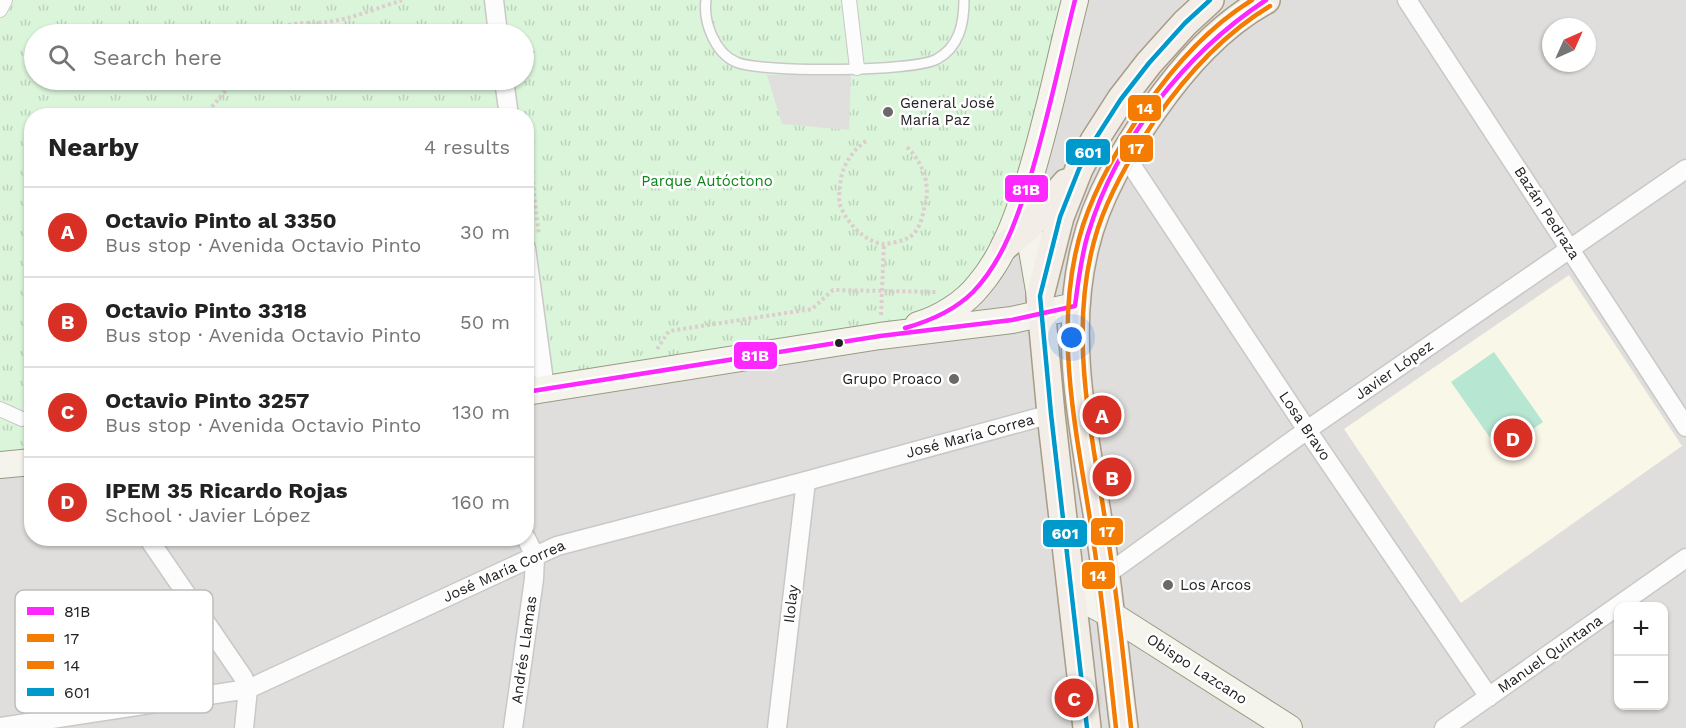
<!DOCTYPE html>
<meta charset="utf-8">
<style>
:root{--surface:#fff;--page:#f6f6f6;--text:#222;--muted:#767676;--line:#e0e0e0;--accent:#d93025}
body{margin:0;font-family:"Work Sans",sans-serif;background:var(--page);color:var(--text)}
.controls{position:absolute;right:18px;bottom:18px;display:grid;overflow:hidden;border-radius:12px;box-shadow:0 2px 4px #0004}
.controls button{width:54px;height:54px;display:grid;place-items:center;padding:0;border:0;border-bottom:2px solid var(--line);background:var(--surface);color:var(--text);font:30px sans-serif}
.compass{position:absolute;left:1542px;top:18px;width:54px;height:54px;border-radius:50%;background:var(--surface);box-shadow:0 2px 4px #0004;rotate:45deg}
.you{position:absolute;left:1072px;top:338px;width:21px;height:21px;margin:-15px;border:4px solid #fff;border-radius:50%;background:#1a73e8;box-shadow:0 0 0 9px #1a73e833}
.badge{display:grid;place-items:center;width:39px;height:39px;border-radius:50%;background:var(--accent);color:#fff;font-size:20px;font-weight:700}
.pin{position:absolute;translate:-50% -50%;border:3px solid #fff;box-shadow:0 2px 6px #0006}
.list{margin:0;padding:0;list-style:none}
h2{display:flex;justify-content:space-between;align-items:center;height:78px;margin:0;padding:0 24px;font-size:26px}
h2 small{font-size:20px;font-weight:400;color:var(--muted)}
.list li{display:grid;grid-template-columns:39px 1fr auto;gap:18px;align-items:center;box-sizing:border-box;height:90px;padding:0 24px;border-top:2px solid var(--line)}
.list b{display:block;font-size:22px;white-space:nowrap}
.list p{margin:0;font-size:20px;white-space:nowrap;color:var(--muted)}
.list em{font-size:20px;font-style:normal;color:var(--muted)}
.icon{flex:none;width:33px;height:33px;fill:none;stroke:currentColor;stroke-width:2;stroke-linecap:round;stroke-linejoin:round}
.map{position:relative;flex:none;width:1686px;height:728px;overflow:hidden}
.search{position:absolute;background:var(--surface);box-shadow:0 2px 4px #0004;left:24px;top:24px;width:510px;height:66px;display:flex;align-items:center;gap:15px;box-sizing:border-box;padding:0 21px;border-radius:33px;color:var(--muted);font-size:22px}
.panel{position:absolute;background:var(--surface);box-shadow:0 2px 4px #0004;left:24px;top:108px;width:510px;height:438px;border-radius:24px}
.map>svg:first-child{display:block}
</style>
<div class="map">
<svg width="1686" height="728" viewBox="0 0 1686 728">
<defs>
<pattern id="park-tufts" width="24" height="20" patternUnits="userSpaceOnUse" patternTransform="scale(1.5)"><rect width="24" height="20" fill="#daf5da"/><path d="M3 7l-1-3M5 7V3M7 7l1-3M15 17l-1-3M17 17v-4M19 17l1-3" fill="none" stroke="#bbd2bb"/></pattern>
</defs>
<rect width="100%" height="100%" fill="#f0eeeb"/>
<path fill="#dfdedc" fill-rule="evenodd" d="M0,0H1686V728H0ZM1551,27H1587V63H1551ZM34,34H524V80H34ZM32,116H526V538H32ZM1618,606H1664V706H1618Z"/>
<path fill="#f8f7e8" d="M526,248L545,389L526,392Z
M1569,275L1682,446L1461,603L1344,429Z"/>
<path fill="url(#park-tufts)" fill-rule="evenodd" d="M0,0H1061L1073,10L1020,207L943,315L545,389L527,248L526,116L510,115L509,113L490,116H32L31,462L0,465ZM34,34H524V80H34Z"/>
<path fill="#b7e6d2" d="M1494,352L1543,422L1500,452L1451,382Z"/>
<path fill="#e0dfde" d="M851,73L849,130L782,124L767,75Z"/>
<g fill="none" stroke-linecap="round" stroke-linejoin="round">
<g stroke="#c9c8c7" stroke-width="12">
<path id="service" d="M706,0C703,22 715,53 736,62C760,73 915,72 937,59C959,47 964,24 964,0"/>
</g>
<g stroke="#c9c8c7" stroke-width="16">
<path id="pedestrian" d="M849,0L857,68
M0,10L5,0
M0,409L22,419"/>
</g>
<g stroke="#c9c8c7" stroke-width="21">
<path id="minor" d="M494,0L498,34
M1407,0L1686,427
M504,80L509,116
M1124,154L1307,430L1489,697
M526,248L545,389
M148,538L243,677L248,689L244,728
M1106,575L1307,430L1686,169
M0,727L248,689L557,546L806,481L1051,414
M513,728L534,579L535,556L526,538
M777,728L806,481
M1444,728L1686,558"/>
</g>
<g stroke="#999a82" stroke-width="28">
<path id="secondary" d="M1031,208L1028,227L1040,296
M918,325C940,319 965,303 979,285C1003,257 1016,221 1027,187C1047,125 1059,62 1075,0
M526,392L880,336L1012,320L1075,306
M0,465L32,462
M1072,593L1110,614L1289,728"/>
</g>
<g stroke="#a79c86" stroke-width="30">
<path id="primary" d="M1005,246L1028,227L1066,183
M1087,728L1051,414L1040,296L1060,217L1079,169L1094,141L1121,99L1149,63L1185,23L1210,0
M1124,728C1116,665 1110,602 1101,539C1087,444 1061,342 1085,247C1097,196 1124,152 1153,110C1184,66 1219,26 1266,0"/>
</g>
<path stroke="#dccecd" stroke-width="4" stroke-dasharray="3 3" stroke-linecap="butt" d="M273,34C285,20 309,24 326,22C349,20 380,7 403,0
M204,116L235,80
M526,128L539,235
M866,141C853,150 844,163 841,178C840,187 838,197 840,205C846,222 865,242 883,244C887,244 892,243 896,242C904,240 911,238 916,231C921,224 923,214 925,205C931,183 922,162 907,147
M881,315L884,244
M657,349L669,331L812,309L833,290L937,292"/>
<use href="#service" stroke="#fdfcfc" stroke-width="9"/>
<use href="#pedestrian" stroke="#fdfcfc" stroke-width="14"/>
<use href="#minor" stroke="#fdfcfc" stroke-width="18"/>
<use href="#secondary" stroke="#f4f4ed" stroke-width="26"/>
<use href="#primary" stroke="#f3ede7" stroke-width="27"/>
<g stroke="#fff" stroke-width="9">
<path id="bus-1" d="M905,328C930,321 954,311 973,292C1003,261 1017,218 1030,178C1048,119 1060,59 1075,0
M526,392L880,336L1012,320L1075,306C1078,282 1081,257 1088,234C1116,141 1185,53 1266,0"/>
</g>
<g stroke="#fff" stroke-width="9">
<path id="bus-2" d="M1131,727C1124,664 1118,601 1108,538C1093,437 1065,329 1098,228C1111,189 1132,154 1155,120C1186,75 1222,35 1270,6"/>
</g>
<g stroke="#fff" stroke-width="9">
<path id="bus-3" d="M1116,728C1109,665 1103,602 1093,539C1078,436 1050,328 1083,225C1097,183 1120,145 1144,109C1173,67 1208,27 1252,0"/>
</g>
<g stroke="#fff" stroke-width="9">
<path id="bus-4" d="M1087,728L1051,414L1040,296L1060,217L1079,169L1094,141L1121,99L1149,63L1185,23L1210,0"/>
</g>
<use href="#bus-1" stroke="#fe27ff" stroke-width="4.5"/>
<use href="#bus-2" stroke="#f47c02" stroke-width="4.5"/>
<use href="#bus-3" stroke="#f47c02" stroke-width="4.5"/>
<use href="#bus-4" stroke="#0099cb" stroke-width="4.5"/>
</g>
<g fill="#6a6968" stroke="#fff" stroke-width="2">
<circle cx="888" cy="112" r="6"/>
<circle cx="954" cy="379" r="6"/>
<circle cx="1168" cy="585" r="6"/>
</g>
<circle fill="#222" stroke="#fff" stroke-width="2" cx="839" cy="343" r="5"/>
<g text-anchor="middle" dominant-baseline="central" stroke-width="5" stroke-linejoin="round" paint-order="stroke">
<g font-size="15" fill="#222" stroke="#fff" text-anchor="start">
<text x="900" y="103">General José<tspan x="900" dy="17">María Paz</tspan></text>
<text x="942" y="379" text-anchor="end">Grupo Proaco</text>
<text x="1180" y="585">Los Arcos</text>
</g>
<g font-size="15" fill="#0c8416" stroke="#fff">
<text x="707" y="181">Parque Autóctono</text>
</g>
<g font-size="15" fill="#222" stroke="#fff">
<text transform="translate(1547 213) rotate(57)">Bazán Pedraza</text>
<text transform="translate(1394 370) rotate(-35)">Javier López</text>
<text transform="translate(1305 426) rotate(56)">Losa Bravo</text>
<text transform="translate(970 436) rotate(-15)">José María Correa</text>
<text transform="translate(504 571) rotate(-24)">José María Correa</text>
<text transform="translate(791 604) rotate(-83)">Ilolay</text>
<text transform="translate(524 650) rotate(-82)">Andrés Llamas</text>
<text transform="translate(1550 654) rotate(-35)">Manuel Quintana</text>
<text transform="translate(1197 669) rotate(33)">Obispo Lazcano</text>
</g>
</g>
<rect x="15" y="590" width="198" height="123" rx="9" fill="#fff" stroke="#bdbdbd" stroke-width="1.5"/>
<rect x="27" y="607" width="27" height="8" fill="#fe27ff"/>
<rect x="27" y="634" width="27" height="8" fill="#f47c02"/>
<rect x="27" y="661" width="27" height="8" fill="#f47c02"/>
<rect x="27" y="688" width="27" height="8" fill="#0099cb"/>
<g font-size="16" fill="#222">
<text x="64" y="617">81B</text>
<text x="64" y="644">17</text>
<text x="64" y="671">14</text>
<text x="64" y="698">601</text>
</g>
<g stroke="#fff" stroke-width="2">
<rect x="1127" y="94" width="35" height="28" rx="6" fill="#f47c02"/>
<rect x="1119" y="134" width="35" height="29" rx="6" fill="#f47c02"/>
<rect x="1065" y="138" width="46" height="28" rx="6" fill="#0099cb"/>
<rect x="1004" y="174" width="45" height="29" rx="6" fill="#fe27ff"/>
<rect x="733" y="341" width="45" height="29" rx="6" fill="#fe27ff"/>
<rect x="1090" y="517" width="34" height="29" rx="6" fill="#f47c02"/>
<rect x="1042" y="519" width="46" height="29" rx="6" fill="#0099cb"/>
<rect x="1081" y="561" width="35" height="29" rx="6" fill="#f47c02"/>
</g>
<g font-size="16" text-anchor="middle" font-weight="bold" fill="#fff">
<text x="1145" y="114">14</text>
<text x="1136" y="154">17</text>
<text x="1088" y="158">601</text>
<text x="1026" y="195">81B</text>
<text x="755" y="361">81B</text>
<text x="1107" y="537">17</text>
<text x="1065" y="539">601</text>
<text x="1098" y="581">14</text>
</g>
</svg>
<div class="controls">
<button>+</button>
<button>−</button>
</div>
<svg class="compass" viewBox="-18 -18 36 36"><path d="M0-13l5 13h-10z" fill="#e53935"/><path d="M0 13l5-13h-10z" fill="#767676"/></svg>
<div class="you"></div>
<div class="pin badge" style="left:1102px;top:415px">A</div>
<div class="pin badge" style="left:1112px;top:477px">B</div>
<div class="pin badge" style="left:1074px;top:698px">C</div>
<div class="pin badge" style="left:1513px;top:438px">D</div>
<div class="search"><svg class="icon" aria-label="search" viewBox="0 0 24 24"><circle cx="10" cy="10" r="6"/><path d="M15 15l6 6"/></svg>Search here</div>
<section class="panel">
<h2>Nearby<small>4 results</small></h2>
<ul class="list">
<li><span class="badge">A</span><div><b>Octavio Pinto al 3350</b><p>Bus stop · Avenida Octavio Pinto</p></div><em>30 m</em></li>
<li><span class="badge">B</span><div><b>Octavio Pinto 3318</b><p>Bus stop · Avenida Octavio Pinto</p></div><em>50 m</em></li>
<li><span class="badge">C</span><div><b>Octavio Pinto 3257</b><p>Bus stop · Avenida Octavio Pinto</p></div><em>130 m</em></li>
<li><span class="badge">D</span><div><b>IPEM 35 Ricardo Rojas</b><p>School · Javier López</p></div><em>160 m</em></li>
</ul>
</section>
</div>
